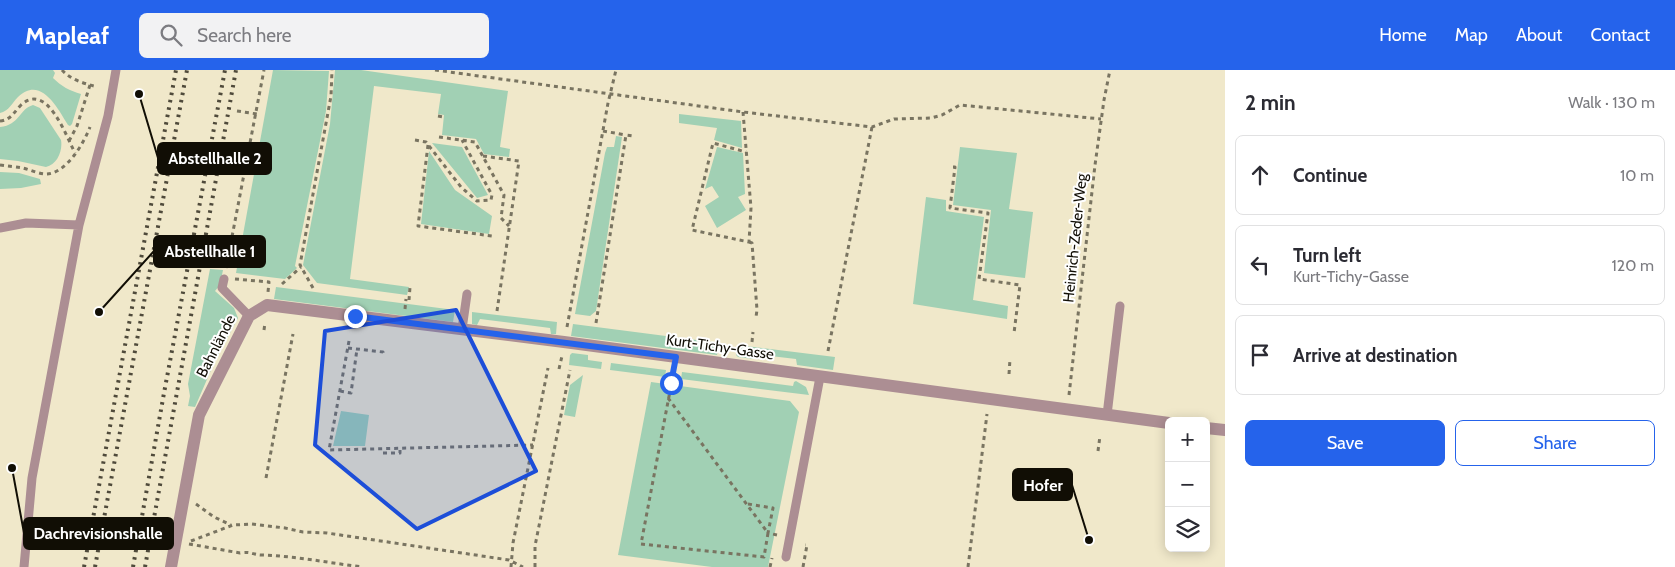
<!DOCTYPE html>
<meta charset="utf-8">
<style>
:root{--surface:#fff;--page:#f2f2f3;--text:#2b2b33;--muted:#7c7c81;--line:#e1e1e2;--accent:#2563eb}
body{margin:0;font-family:Cabin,sans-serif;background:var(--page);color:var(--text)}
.controls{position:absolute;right:15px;bottom:15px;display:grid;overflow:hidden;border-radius:8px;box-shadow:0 2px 12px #0003}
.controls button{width:45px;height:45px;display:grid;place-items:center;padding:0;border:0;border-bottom:1px solid var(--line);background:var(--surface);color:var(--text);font:25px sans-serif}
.stop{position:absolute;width:15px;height:15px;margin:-11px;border:4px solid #2563eb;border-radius:50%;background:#fff}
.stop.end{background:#2563eb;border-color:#fff;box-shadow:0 1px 5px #0008}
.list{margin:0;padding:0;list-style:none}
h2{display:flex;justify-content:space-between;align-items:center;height:65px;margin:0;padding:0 20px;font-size:21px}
h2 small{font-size:16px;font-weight:400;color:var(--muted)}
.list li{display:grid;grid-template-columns:32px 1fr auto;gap:15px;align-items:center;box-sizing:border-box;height:80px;margin:0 10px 10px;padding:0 10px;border:1px solid var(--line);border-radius:8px}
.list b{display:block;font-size:19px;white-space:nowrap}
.list p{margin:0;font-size:16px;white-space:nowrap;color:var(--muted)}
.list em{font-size:16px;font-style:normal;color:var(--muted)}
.actions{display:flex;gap:10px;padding:15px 20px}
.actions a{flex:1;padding:11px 0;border:1px solid var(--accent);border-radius:8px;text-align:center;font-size:18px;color:var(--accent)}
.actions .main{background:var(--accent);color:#fff}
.icon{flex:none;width:28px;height:28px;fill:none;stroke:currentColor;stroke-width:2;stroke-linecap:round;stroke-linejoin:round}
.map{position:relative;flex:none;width:1225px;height:497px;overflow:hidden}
header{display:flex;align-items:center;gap:30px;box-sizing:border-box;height:70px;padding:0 25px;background:var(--accent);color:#fff}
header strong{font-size:24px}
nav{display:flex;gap:28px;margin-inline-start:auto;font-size:18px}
.search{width:350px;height:45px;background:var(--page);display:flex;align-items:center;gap:12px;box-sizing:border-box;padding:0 18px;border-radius:8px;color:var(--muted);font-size:19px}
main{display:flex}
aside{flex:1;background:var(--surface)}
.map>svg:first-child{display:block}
</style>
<header>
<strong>Mapleaf</strong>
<div class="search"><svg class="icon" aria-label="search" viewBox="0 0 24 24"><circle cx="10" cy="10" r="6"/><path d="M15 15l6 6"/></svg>Search here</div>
<nav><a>Home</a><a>Map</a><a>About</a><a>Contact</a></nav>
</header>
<main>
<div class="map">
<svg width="1225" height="497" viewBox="0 0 1225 497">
<rect width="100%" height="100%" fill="#f0e8ca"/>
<path fill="#a1d0b4" d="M0,0H53L55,3L53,8C61,16 70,21 81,24L72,54L70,56L68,55C58,39 41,5 18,27C12,33 9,41 0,43Z
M273,0L329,1L326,41L295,196L297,198L285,209L236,203Z
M335,0H361L508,21L500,77L510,79L509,87L484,84L476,69L442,65L444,45L438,44L441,24L374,16L350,209L409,217L407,225L317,213L303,195L330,54Z
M33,35L40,38L61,70C63,81 57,95 46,97L18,91L0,89V57C20,55 19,39 33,35Z
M679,44L741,51L742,78L714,70L717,58L679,53Z
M616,66L622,67L596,241L590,246L575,244L605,83L607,77H614Z
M432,73L462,77L488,125L477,128Z
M717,77L743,83L745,124L738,127L746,140L717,158L705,136L719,127L712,116L705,119Z
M960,77L1017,83L1009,139L1033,142L1025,208L984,203L991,140L953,135Z
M429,81L455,120L492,146L489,164L421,154Z
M0,102L19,103L40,109L41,114L21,118L0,119Z
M926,127L946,130V141L984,147L973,230L1008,236L1007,249L913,234Z
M210,199L223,200L220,215L215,221L234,238L238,248L215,291L195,337L188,336L190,326L188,314Z
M276,217L455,240L453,252L274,229Z
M472,242L557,252L556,264H551L550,258L480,249L477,255L472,254Z
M573,254L720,273L717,285L571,266Z
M738,275L835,287L833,300L797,295L796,289L754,284L753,289L738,287L736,285Z
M572,283L588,285V290L602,292L601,299L569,295L570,285Z
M611,293L666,300L665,307L610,300Z
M682,302L793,316L794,312L796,311L806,317L809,325L681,309Z
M583,305L575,347L564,345L570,315Z
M651,312L790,331L799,342L768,497H712L618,485Z
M341,341L369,345L365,376H333Z"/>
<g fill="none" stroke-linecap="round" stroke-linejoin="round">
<path stroke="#797461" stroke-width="3" stroke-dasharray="4 4" stroke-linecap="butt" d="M62,0C70,9 82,13 94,16
M435,0L743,42L872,57L894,49L931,48L942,45L960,35L1101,49
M237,41L257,44
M743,42L751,138L749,172L692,160L713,73L746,82
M438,46L444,47
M0,51C11,50 14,42 21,35C47,11 66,66 75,83
M603,61L626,65
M439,67L475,72L504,125L501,148L509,156
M415,70L426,72L461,117L477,131L491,130L492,125L462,70
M69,71L77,56L90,15
M428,75L418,156L492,166L493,164
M483,86L519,91L497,241
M0,95C8,96 16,97 23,98C31,100 39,104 46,104C66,104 84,73 90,57
M953,97H955L950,138L988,143L979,209L1020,215L1014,263
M749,172L752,173L757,240L756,247
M226,198L264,0
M235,209L269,212L268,222
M282,214L301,197
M313,218L300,195L331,26L332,0
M409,230L410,217
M405,239L406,229
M596,253L626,65L633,66
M567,257L608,33L616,0
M264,260L265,253
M349,271L329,380L533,375
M752,272L753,262
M348,278L383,282V286
M828,281L872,57
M559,299L562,286
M1009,304L1010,289
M340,321L351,323L357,279
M1069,325L1095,95L1104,30L1110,0
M668,328L768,463L764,487L641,474L674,300
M1098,381L1100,366
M383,383H400V378
M266,408L293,264
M196,434L214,447L231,455
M748,434L773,438L768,463L777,465
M191,471L233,455L252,454L285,458L303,462L327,463L509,490L523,497
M189,474L240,483C251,481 253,485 262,485C296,486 329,493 363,497
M511,497L513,473L548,298
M535,497V476L570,300
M770,497L772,488
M803,497L807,475H805
M968,497L987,344"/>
<path stroke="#ac8e93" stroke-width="9" d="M0,158L26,153L79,155
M224,209L222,218L249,246
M462,259L467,224
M1107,345L1120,236
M786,487L820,307
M24,497L32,408L79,155L108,46L116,0"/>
<path stroke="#ac8e93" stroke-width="12" d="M1206,358L1225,360
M171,497L199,345L249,246L267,235L564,272L1169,353"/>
<path stroke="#4f4a3b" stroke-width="4" stroke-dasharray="2.5 5" stroke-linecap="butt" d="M84,497L176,0
M95,497L187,0
M133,497L164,323L225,0
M145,497L236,0"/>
</g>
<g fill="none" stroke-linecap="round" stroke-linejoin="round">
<path stroke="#2563eb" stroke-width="6" d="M355,246L676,287L671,313"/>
</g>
<path fill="#1d4ed8" fill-opacity="0.2" stroke="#1d4ed8" stroke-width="4" stroke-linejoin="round" d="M456,240L536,401L417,459L315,375L325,261Z"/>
<g text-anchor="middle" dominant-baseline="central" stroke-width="4" stroke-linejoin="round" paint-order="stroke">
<g font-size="15" fill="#110e05" stroke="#fff">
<text transform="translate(1075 168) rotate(-84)">Heinrich-Zeder-Weg</text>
<text transform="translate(216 276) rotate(-63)">Bahnlände</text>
<text transform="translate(720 277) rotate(8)">Kurt-Tichy-Gasse</text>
</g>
</g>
<path fill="none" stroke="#110e05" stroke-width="2" d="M139 24L158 88M99 242L154 181M1089 470L1072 415M12 398L24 463"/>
<g fill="#110e05" stroke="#fff" stroke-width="2">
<circle cx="139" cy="24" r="5"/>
<circle cx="99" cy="242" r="5"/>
<circle cx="1089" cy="470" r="5"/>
<circle cx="12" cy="398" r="5"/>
</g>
<g fill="#110e05" stroke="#110e05" stroke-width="2">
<rect x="158" y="73" width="113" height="31" rx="5"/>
<rect x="154" y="166" width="111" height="31" rx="5"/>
<rect x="1013" y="399" width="59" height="31" rx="5"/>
<rect x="24" y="448" width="149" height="31" rx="5"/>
</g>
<g font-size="16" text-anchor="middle" font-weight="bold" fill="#fff">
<text x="215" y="94">Abstellhalle 2</text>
<text x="210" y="187">Abstellhalle 1</text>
<text x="1043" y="421">Hofer</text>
<text x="98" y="469">Dachrevisionshalle</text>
</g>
</svg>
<div class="controls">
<button>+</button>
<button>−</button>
<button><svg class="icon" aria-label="layers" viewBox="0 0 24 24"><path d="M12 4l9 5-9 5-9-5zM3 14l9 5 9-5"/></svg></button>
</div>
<div class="stop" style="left:671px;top:313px"></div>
<div class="stop end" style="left:355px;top:246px"></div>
</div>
<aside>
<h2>2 min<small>Walk · 130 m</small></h2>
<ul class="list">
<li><svg class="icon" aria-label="ahead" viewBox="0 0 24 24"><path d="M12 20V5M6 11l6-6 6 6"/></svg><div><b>Continue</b></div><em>10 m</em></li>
<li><svg class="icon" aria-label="left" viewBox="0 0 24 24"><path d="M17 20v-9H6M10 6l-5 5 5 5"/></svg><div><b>Turn left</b><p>Kurt-Tichy-Gasse</p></div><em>120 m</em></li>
<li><svg class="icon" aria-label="arrive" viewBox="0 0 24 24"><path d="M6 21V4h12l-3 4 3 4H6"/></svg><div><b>Arrive at destination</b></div></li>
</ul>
<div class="actions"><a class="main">Save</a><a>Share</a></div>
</aside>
</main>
